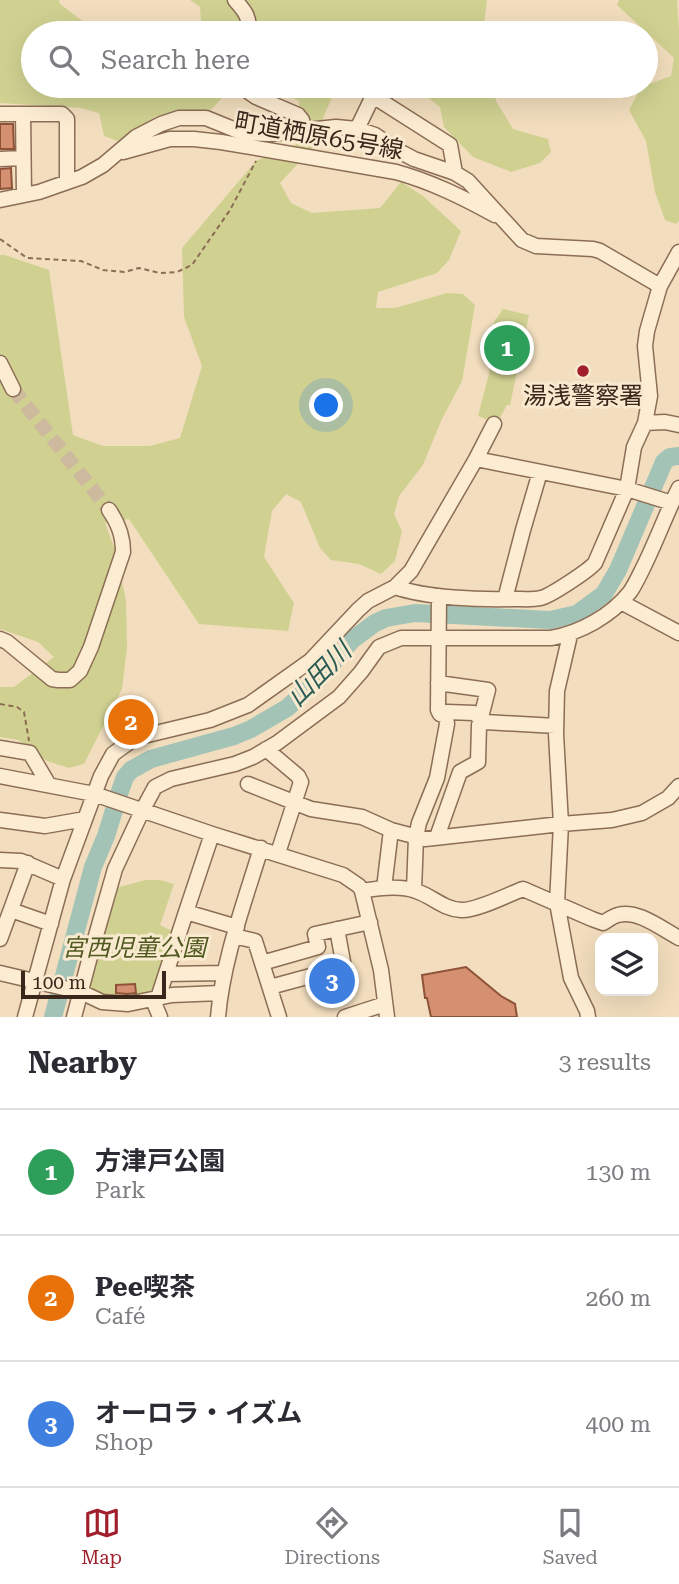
<!DOCTYPE html>
<meta charset="utf-8">
<style>
:root{--surface:#fff;--page:#f2f2f3;--text:#2b2b33;--muted:#7c7c81;--line:#e1e1e2;--accent:#a11f2c}
body{margin:0;font-family:"Roboto Serif","Noto Sans JP",serif;background:var(--page);color:var(--text)}
.controls{position:absolute;right:21px;bottom:21px;display:grid;overflow:hidden;border-radius:14px;box-shadow:0 7px 28px #0002}
.controls button{width:63px;height:63px;display:grid;place-items:center;padding:0;border:0;border-bottom:2px solid var(--line);background:var(--surface);color:var(--text);font:35px sans-serif}
.scale{position:absolute;left:21px;bottom:18px;width:145px;box-sizing:border-box;padding-left:7px;border:4px solid #3a271b;border-top:0;font-size:19px;line-height:24px;white-space:nowrap;color:#3a271b;-webkit-text-stroke:5px #f9e9cf;paint-order:stroke}
.you{position:absolute;left:327px;top:406px;width:24px;height:24px;margin:-18px;border:5px solid #fff;border-radius:50%;background:#1a73e8;box-shadow:0 0 0 10px #1a73e833}
.badge{display:grid;place-items:center;width:46px;height:46px;border-radius:50%;background:var(--accent);color:#fff;font-size:23px;font-weight:700}
.pin{position:absolute;translate:-50% -50%;border:4px solid #fff;box-shadow:0 2px 7px #0006}
.list{margin:0;padding:0;list-style:none}
h2{display:flex;justify-content:space-between;align-items:center;height:91px;margin:0;padding:0 28px;font-size:30px}
h2 small{font-size:23px;font-weight:400;color:var(--muted)}
.list li{display:grid;grid-template-columns:46px 1fr auto;gap:21px;align-items:center;box-sizing:border-box;height:126px;padding:0 28px;border-top:2px solid var(--line)}
.list b{display:block;font-size:26px;white-space:nowrap}
.list p{margin:0;font-size:23px;white-space:nowrap;color:var(--muted)}
.list em{font-size:23px;font-style:normal;color:var(--muted)}
.icon{flex:none;width:38px;height:38px;fill:none;stroke:currentColor;stroke-width:2;stroke-linecap:round;stroke-linejoin:round}
.map{position:relative;flex:none;width:679px;height:1017px;overflow:hidden}
.search{position:absolute;background:var(--surface);box-shadow:0 7px 28px #0002;left:21px;right:21px;top:21px;height:77px;display:flex;align-items:center;gap:18px;box-sizing:border-box;padding:0 24px;border-radius:38px;color:var(--muted);font-size:26px}
.sheet{height:469px;background:var(--surface)}
nav{display:flex;justify-content:space-around;align-items:center;box-sizing:border-box;height:98px;border-top:2px solid var(--line);background:var(--surface);font-size:19px;color:var(--muted)}
nav a{display:grid;justify-items:center;gap:4px}
nav .on{color:var(--accent)}
.map>svg:first-child{display:block}
</style>
<div class="map">
<svg width="679" height="1017" viewBox="0 0 679 1017">
<rect width="100%" height="100%" fill="#f2debe"/>
<path fill="#d0d191" d="M0,0H59L60,4L81,20L105,30L107,33H33V86H164L183,93L188,86H242L224,96L208,113L156,116L118,141L104,136L99,113L81,108L0,103Z
M190,0H487L483,33H202L200,7Z
M619,0H677L679,31V221L676,224L665,220L655,192L646,141L629,110L641,87L671,76L674,58L617,5Z
M267,86H337L323,118L326,134L280,183L291,203L312,213L380,208L401,182L423,196L461,231L449,260L437,273L378,292L376,308H395L447,293L463,294L475,305L462,381L441,421L423,465L399,496L394,514L402,531L395,561L381,574L359,564L331,560L320,548L301,502L286,494L272,511L264,557L294,603L288,631L199,624L129,519L105,523L116,552L126,601L127,647L122,689L84,764L69,768L47,761L18,740L0,737V687H14L54,657L38,642L0,629V255H5L49,270L73,435L103,446H150L180,438L202,366L184,317L182,248L256,161L302,142L299,101Z
M413,86H493L496,101L513,129L548,139L551,152L540,163L511,172L473,157L444,127L440,107Z
M503,309L529,315L510,405H507L497,423L478,416L489,374L494,322Z
M146,880H160L174,884L160,925L174,932L158,990L121,1000L90,992L88,987L115,888Z"/>
<g fill="none" stroke-linecap="round" stroke-linejoin="round">
<path stroke="#a2c3b6" stroke-width="18" d="M53,1017L93,867L106,836L119,794L125,777L131,770L151,759L234,736L251,729L287,708L319,679L352,640L375,623L386,618L415,613L550,620L577,614L604,594L618,570L664,462L670,457L679,456"/>
</g>
<path fill="#d49070" stroke="#8e5238" stroke-width="2" d="M0,124H13L14,149H0Z
M11,168L12,188L0,189V169Z
M466,967L501,996L515,1004L517,1017H431L427,998H425L422,975Z
M135,984L136,993L127,994L116,993V985Z"/>
<g fill="none" stroke-linecap="round" stroke-linejoin="round">
<path stroke="#cdb99d" stroke-width="14" stroke-dasharray="14 7" stroke-linecap="butt" d="M13,389L109,510"/>
<g stroke="#8c6d55" stroke-width="17">
<path id="minor" d="M235,0C244,10 252,19 247,33
M240,86L256,97L298,115L302,120L305,130
M0,114H62L67,119V182
M23,114L24,195
M357,129L373,96L450,145L455,173
M123,152L170,139H194L221,142L396,172C432,182 462,197 495,215
M0,159L23,158
M0,200L39,192L82,177L103,165L136,137L161,124L179,118H206L243,133L269,134L336,127L357,129L375,135L395,149L414,159L455,173L468,181L522,240L536,246L593,249L600,251L660,286
M0,363L13,389
M645,423L665,422L679,425
M476,459L494,424
M395,587C427,598 479,600 514,599C522,599 532,600 541,598C550,596 588,571 595,563L627,489L634,447L645,423L650,396L645,346L647,331L660,286L679,252
M505,599L523,530L540,472
M621,602L679,633
M570,635L557,691L556,734L561,824L557,903L571,978L587,1011L588,1017
M0,639L7,642L52,679L58,680H70L80,671L91,647L123,552C123,535 118,523 109,510
M440,714L447,712L474,713L485,722L556,726
M0,748L30,753L49,785
M266,749L298,776L301,782L278,853
M0,776L94,794L212,834L343,875L359,886L362,891L381,970L387,1017
M248,784L311,809L362,817L391,830L425,839L561,824L612,820L642,813L668,798L679,786
M0,820L45,826L85,819
M212,834L186,912L237,927
M437,837L460,772L478,762L479,725L488,690L438,683
M0,860L21,861L63,879
M384,888L391,830
M414,890L416,837L419,823L437,778L447,724L446,716L440,714L438,710L439,596
M362,891C378,888 400,885 416,891C432,896 443,909 461,910C476,911 507,895 523,889L592,919L603,923C608,920 613,916 618,915C637,909 662,929 679,938
M11,910L51,924
M234,936L255,941L279,1017
M0,939L28,863
M262,963L318,947L315,934L370,922
M0,973L81,992L102,1002L128,1004L172,995L220,993
M166,974L224,973
M270,987L344,967L337,929
M158,998L186,912
M153,1000L160,1017
M25,1017L63,879L101,776L113,754L135,738L210,720L248,705L310,661L358,610L368,601L395,587L411,571L476,459L627,489L672,503
M74,1017L91,953L115,869L142,811L155,787L171,779L235,764L253,757L277,743L339,697L361,672L379,647L401,638H551C580,633 611,616 630,592C635,585 639,576 643,568C656,542 666,514 679,488
M218,1017C223,959 244,904 261,848
M345,1017L385,1004"/>
</g>
<path stroke="#8c6d55" stroke-width="2" stroke-dasharray="5 3.5" stroke-linecap="butt" d="M0,239L27,258L81,261L103,270L124,272L139,268L160,273L177,272L192,265L230,210L256,161
M0,704L17,707L24,712L29,741"/>
<use href="#minor" stroke="#fcecd2" stroke-width="14"/>
</g>
<circle fill="#a11f2c" stroke="#f9e9cf" stroke-width="2.5" cx="583" cy="371" r="7"/>
<g text-anchor="middle" dominant-baseline="central" stroke-width="6" stroke-linejoin="round" paint-order="stroke">
<g font-size="24" fill="#3a271b" stroke="#f9e9cf">
<text transform="translate(319 136) rotate(10)">町道栖原65号線</text>
</g>
<g font-size="24" fill="#3a271b" stroke="#f9e9cf">
<text x="583" y="396">湯浅警察署</text>
</g>
<g font-size="24" font-style="italic" fill="#505920" stroke="#f9e9cf">
<text x="134" y="948">宮西児童公園</text>
</g>
<g font-size="26" font-style="italic" fill="#295c54" stroke="#f9e9cf">
<text transform="translate(319 674) rotate(-45)">山田川</text>
</g>
</g>
</svg>
<div class="controls">
<button><svg class="icon" aria-label="layers" viewBox="0 0 24 24"><path d="M12 4l9 5-9 5-9-5zM3 14l9 5 9-5"/></svg></button>
</div>
<div class="scale">100 m</div>
<div class="you"></div>
<div class="pin badge" style="left:507px;top:348px;background:#2e9e5b">1</div>
<div class="pin badge" style="left:131px;top:722px;background:#e8710a">2</div>
<div class="pin badge" style="left:332px;top:981px;background:#3f7fe0">3</div>
<div class="search"><svg class="icon" aria-label="search" viewBox="0 0 24 24"><circle cx="10" cy="10" r="6"/><path d="M15 15l6 6"/></svg>Search here</div>
</div>
<section class="sheet">
<h2>Nearby<small>3 results</small></h2>
<ul class="list">
<li><span class="badge" style="background:#2e9e5b">1</span><div><b>方津戸公園</b><p>Park</p></div><em>130 m</em></li>
<li><span class="badge" style="background:#e8710a">2</span><div><b>Pee喫茶</b><p>Café</p></div><em>260 m</em></li>
<li><span class="badge" style="background:#3f7fe0">3</span><div><b>オーロラ・イズム</b><p>Shop</p></div><em>400 m</em></li>
</ul>
</section>
<nav>
<a class="on"><svg class="icon" aria-label="map" viewBox="0 0 24 24"><path d="M3 6l6-2 6 2 6-2v14l-6 2-6-2-6 2zM9 4v14M15 6v14"/></svg>Map</a>
<a><svg class="icon" aria-label="directions" viewBox="0 0 24 24"><path d="M12 3l9 9-9 9-9-9zM9 14v-3h6M13 9l2 2-2 2"/></svg>Directions</a>
<a><svg class="icon" aria-label="saved" viewBox="0 0 24 24"><path d="M7 4h10v16l-5-4-5 4z"/></svg>Saved</a>
</nav>
